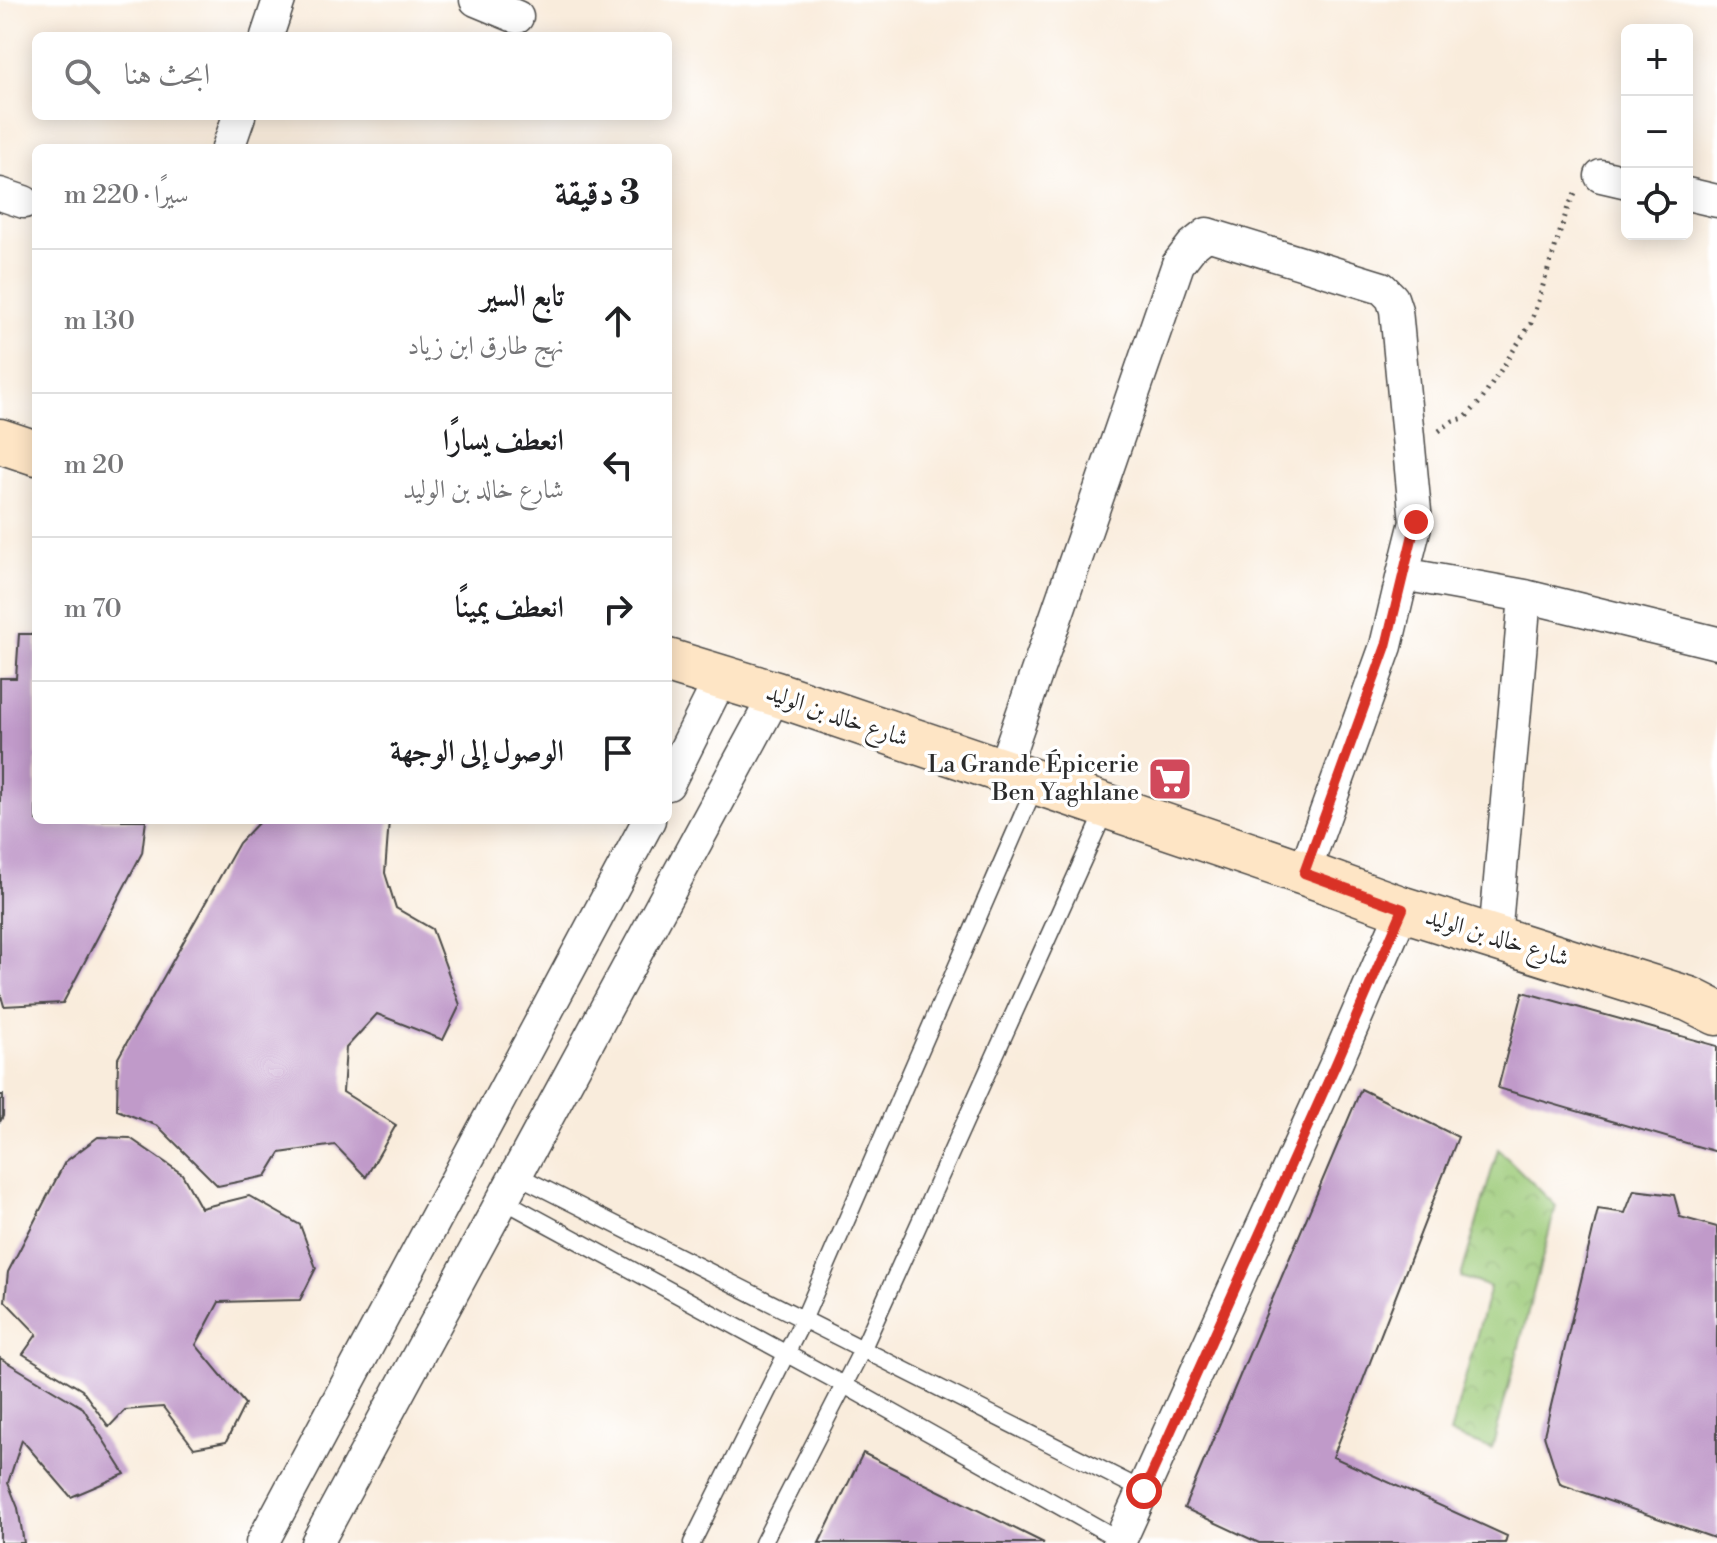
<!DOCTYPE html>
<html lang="ar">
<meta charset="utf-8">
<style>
:root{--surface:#fff;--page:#f2f2f2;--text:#202124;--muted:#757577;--line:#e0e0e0}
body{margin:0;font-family:"Libre Bodoni",Amiri,serif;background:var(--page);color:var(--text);direction:rtl}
.controls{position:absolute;right:24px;top:24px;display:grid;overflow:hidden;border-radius:12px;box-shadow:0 4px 20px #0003}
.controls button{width:72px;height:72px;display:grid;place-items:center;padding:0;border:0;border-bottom:2px solid var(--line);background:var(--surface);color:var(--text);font:40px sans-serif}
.stop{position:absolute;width:24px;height:24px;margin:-18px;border:6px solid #d93025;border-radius:50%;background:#fff}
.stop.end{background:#d93025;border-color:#fff;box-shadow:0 2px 8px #0008}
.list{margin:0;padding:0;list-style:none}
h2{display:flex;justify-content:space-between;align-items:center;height:104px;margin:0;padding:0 32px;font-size:34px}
h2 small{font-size:26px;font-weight:400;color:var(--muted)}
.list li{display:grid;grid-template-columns:52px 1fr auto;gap:24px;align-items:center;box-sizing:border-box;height:144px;padding:0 32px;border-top:2px solid var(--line)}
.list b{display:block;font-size:30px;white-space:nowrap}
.list p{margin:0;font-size:26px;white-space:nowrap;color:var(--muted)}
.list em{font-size:26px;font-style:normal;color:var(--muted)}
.icon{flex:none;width:44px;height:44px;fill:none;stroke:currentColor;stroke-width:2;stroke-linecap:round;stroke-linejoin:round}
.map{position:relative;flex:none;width:1717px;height:1543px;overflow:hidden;direction:ltr}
.search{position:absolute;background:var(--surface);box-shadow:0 4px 20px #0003;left:32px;top:32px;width:640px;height:88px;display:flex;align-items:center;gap:20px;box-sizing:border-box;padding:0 28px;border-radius:12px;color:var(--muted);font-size:30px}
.panel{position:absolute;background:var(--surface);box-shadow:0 4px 20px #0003;left:32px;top:144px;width:640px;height:680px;border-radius:12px;direction:rtl}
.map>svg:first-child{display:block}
</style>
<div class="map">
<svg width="1717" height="1543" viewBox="0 0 1717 1543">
<defs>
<pattern id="park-crowns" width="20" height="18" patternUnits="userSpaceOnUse" patternTransform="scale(2)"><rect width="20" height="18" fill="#9dcb79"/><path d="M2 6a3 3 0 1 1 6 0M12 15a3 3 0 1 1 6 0" fill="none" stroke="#87ae69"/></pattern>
</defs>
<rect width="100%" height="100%" fill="#fff"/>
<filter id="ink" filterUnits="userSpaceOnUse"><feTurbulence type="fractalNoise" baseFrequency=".0125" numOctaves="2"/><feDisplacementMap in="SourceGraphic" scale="16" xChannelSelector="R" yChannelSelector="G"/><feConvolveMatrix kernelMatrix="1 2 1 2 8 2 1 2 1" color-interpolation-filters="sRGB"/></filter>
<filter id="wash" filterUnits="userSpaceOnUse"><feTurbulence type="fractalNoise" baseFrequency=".006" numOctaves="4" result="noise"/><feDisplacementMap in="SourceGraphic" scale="32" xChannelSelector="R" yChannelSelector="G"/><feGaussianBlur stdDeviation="1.8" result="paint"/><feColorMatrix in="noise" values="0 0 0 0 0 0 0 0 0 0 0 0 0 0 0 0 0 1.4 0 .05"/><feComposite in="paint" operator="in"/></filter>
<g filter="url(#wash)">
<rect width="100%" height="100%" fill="#f9ecdc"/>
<path fill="url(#park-crowns)" stroke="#647b52" stroke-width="2" d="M1498,1149L1556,1206L1492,1449L1450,1434L1490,1287L1461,1277Z"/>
<g id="blocks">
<path fill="#c09ac9" d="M19,634H36V820H146L142,853L63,1003L4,1006L0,992V678H16Z
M261,820H389L385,873L396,908L432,929L460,1005L443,1040L377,1014L346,1048L343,1092L396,1125L366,1177L335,1145L280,1153L266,1176L218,1186L158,1126L117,1110L118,1058L239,843Z
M1523,992L1717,1046V1152L1498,1088Z
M1361,1089L1458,1137L1333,1457L1507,1536L1505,1543H1259L1184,1508Z
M0,1095H3V1116L0,1122Z
M98,1137L130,1138L182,1174L201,1208L249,1196L300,1225L316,1268L300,1300L219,1302L196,1345L245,1404L226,1442L194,1448L163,1407L125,1410L109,1427L82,1390L23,1354L37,1334L5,1301L8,1272L65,1162Z
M1634,1190L1674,1195L1680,1217L1717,1227V1539L1560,1484L1544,1435L1598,1209L1625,1213Z
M0,1358L83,1408L125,1474L71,1497L22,1440L8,1483L18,1508L24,1543H0Z
M863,1453L1044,1543H819Z"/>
</g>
</g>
<g filter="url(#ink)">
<use href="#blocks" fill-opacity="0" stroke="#4a4846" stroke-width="2"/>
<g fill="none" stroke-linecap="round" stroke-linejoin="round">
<g stroke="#4a4846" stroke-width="19">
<path id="lane" d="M517,1175L1144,1491
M503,1200L844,1385L1120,1540
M692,1543L804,1318L1036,784
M763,1543L863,1348L1106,809"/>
</g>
<g stroke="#4a4846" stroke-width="35">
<path id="street" d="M476,0L517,17
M267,36L279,0
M228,148L239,116
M1601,176L1627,182
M0,194L24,202
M1687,194L1717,201
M1002,773L1178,264L1192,246L1207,234L1382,288L1392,298L1396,310L1416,522L1403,574
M668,784L721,678
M1304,873L1386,646L1403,574L1525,596L1717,643
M1495,937L1525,596
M262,1543L649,820
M317,1543L776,694
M1119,1543L1335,1066L1403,909"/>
</g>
<g stroke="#4a4846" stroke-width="47">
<path id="secondary" d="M0,441L36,453
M668,661L776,694L1304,873L1403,909L1689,999L1717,1013"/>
</g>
<path stroke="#4a4846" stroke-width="5" stroke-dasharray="2 6" stroke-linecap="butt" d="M1439,431L1453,421L1465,418L1481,401L1531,323L1568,207L1575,194"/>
<use href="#lane" stroke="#fff" stroke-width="16"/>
<use href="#street" stroke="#fff" stroke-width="32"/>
<use href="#secondary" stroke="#fee5c5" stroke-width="44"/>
</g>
</g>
<g fill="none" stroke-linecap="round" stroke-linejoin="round" filter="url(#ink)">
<path stroke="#d93025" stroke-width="10" d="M1144,1491L1335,1066L1403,909L1304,873L1386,646L1416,522"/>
</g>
<defs>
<g id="supermarket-square" transform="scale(2.3)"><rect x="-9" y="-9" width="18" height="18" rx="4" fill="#d1495b" stroke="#fff"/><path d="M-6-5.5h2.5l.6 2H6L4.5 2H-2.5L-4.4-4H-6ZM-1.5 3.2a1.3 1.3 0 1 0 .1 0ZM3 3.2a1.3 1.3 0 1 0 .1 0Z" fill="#fff"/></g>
</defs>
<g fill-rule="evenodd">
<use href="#supermarket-square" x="1170" y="779"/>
</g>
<g text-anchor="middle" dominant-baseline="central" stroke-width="7" stroke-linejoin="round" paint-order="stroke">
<g font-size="24" fill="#2b2b2b" stroke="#fff">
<text transform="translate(837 716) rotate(19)">شارع خالد بن الوليد</text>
<text transform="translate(1497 938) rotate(17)">شارع خالد بن الوليد</text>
</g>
<g font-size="24" fill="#2b2b2b" stroke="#fff" text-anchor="end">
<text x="1139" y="765">La Grande Épicerie<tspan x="1139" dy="28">Ben Yaghlane</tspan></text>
</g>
</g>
</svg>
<div class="controls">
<button>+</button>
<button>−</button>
<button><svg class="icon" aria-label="locate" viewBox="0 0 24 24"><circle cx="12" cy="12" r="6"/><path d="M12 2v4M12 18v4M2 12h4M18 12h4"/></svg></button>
</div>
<div class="stop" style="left:1144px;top:1491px"></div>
<div class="stop end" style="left:1416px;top:522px"></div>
<div class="search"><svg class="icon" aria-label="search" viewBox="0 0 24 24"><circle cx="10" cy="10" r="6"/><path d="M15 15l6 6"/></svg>ابحث هنا</div>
<section class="panel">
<h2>3 دقيقة<small>سيرًا · 220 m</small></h2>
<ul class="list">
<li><svg class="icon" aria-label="ahead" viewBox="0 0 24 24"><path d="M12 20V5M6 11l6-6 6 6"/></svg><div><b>تابع السير</b><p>نهج طارق ابن زياد</p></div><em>130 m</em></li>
<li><svg class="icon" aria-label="left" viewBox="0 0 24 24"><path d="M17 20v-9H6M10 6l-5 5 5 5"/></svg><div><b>انعطف يسارًا</b><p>شارع خالد بن الوليد</p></div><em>20 m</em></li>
<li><svg class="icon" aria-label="right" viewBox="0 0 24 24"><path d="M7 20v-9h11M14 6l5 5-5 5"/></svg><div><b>انعطف يمينًا</b></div><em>70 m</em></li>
<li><svg class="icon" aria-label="arrive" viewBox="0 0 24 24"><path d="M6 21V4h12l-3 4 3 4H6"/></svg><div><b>الوصول إلى الوجهة</b></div></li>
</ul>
</section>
</div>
